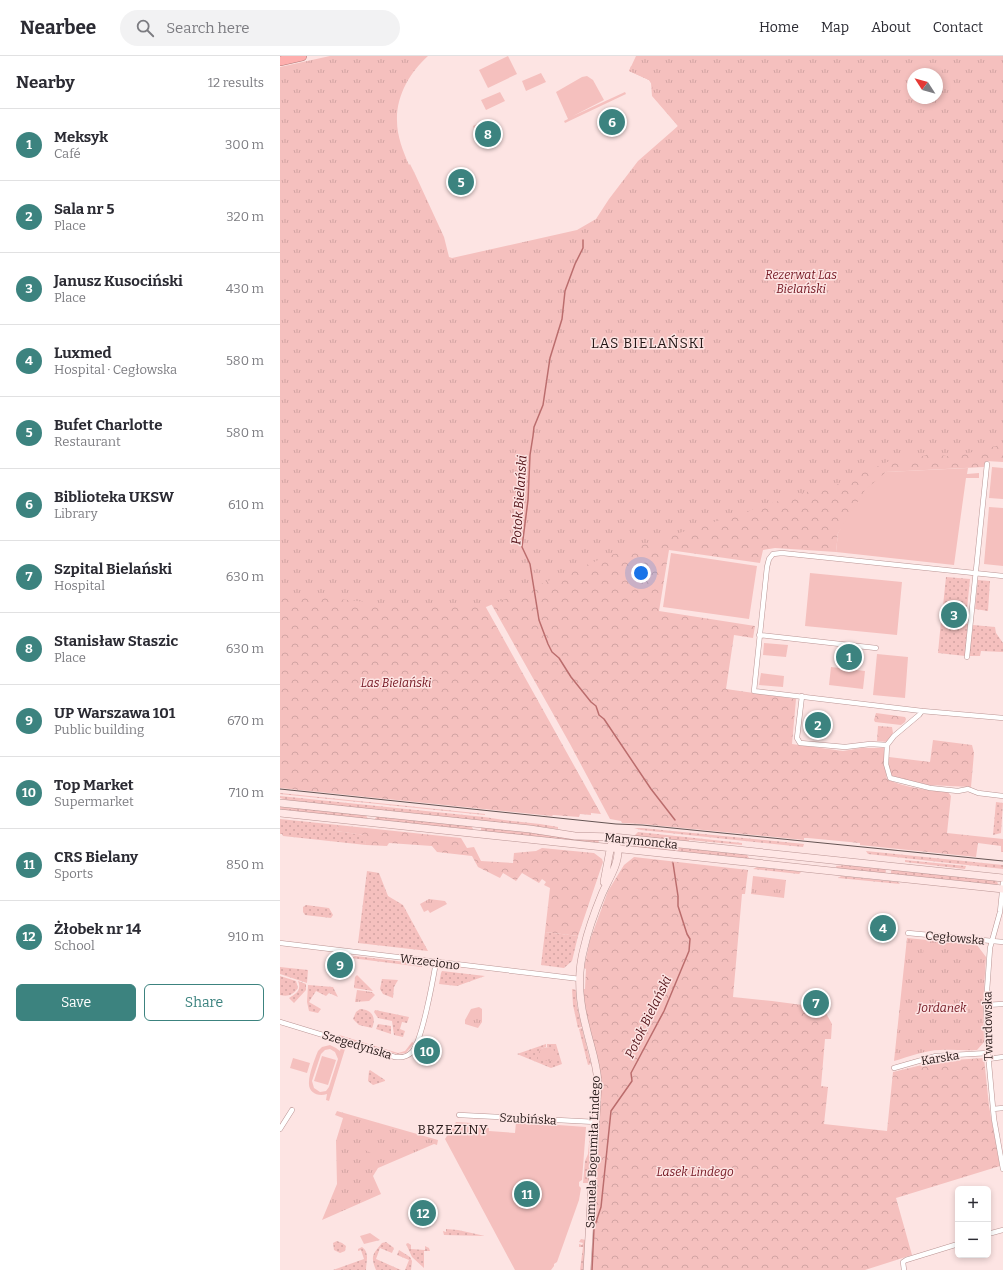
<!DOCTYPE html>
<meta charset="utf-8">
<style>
:root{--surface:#fff;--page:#f2f2f3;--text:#2b2b33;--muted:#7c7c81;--line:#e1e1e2;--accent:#3c837f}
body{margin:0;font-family:Bitter,serif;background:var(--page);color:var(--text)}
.controls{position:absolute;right:12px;bottom:12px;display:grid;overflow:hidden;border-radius:6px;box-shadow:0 2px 6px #0003}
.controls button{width:36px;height:36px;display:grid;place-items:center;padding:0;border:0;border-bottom:1px solid var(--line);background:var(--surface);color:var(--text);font:20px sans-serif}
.compass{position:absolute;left:627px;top:12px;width:36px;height:36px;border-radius:50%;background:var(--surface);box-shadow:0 2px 6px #0003;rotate:306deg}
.you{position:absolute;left:361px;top:517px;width:14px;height:14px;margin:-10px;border:3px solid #fff;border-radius:50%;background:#1a73e8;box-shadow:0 0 0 6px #1a73e833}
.badge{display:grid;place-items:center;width:26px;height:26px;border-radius:50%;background:var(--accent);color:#fff;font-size:13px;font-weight:700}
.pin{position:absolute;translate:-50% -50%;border:2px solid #fff;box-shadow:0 1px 4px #0006}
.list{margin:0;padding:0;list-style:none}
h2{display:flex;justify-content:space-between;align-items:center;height:52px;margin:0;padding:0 16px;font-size:17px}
h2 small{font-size:13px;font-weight:400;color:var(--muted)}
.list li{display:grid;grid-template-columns:26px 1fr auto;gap:12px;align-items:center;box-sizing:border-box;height:72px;padding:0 16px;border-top:1px solid var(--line)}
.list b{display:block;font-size:15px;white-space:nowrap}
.list p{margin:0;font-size:13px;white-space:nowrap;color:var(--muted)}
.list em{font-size:13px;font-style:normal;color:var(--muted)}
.actions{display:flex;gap:8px;padding:12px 16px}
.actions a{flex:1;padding:9px 0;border:1px solid var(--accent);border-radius:6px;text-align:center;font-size:14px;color:var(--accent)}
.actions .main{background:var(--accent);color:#fff}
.icon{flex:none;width:22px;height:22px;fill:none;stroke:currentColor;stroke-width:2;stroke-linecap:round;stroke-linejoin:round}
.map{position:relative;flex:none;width:723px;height:1214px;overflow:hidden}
header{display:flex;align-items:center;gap:24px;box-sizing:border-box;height:56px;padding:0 20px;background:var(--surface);border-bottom:1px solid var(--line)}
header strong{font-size:19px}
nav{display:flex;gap:22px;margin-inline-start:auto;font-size:14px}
.search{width:280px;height:36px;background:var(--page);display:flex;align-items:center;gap:10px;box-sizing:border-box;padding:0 14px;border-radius:22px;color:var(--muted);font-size:15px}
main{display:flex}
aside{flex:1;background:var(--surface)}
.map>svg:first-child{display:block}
</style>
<header>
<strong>Nearbee</strong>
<div class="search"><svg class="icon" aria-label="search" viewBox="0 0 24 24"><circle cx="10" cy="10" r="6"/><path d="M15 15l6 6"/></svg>Search here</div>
<nav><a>Home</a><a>Map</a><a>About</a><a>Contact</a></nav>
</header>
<main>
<aside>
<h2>Nearby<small>12 results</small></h2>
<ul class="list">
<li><span class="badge">1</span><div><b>Meksyk</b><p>Café</p></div><em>300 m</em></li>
<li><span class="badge">2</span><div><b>Sala nr 5</b><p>Place</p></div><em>320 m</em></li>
<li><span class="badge">3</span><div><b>Janusz Kusociński</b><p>Place</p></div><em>430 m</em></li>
<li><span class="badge">4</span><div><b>Luxmed</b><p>Hospital · Cegłowska</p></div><em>580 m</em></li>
<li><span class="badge">5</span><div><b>Bufet Charlotte</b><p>Restaurant</p></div><em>580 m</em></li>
<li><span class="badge">6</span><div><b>Biblioteka UKSW</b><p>Library</p></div><em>610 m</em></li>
<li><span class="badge">7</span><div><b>Szpital Bielański</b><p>Hospital</p></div><em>630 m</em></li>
<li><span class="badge">8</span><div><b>Stanisław Staszic</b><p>Place</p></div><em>630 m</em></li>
<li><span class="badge">9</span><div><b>UP Warszawa 101</b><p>Public building</p></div><em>670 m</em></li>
<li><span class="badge">10</span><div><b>Top Market</b><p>Supermarket</p></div><em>710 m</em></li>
<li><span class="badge">11</span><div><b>CRS Bielany</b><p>Sports</p></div><em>850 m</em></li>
<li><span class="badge">12</span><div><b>Żłobek nr 14</b><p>School</p></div><em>910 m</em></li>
</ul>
<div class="actions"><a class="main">Save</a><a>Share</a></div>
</aside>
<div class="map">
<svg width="723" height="1214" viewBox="0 0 723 1214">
<defs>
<pattern id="grass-dots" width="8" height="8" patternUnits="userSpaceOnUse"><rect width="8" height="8" fill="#f5c0be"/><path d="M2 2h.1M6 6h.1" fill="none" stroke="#d2a4a3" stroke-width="1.8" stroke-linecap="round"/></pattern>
<pattern id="forest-crowns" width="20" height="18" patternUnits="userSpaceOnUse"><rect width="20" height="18" fill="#f5c0be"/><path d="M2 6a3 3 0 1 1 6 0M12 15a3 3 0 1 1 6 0" fill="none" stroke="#d2a4a3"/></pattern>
<pattern id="park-tufts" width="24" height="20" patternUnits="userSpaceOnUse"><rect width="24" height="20" fill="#f5c0be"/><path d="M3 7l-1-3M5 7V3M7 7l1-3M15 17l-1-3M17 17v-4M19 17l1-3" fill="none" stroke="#d2a4a3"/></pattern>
</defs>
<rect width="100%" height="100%" fill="#fde4e3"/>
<path fill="url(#grass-dots)" d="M666,521L690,523L687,553L663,550Z
M698,524L710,525L708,555L695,553Z
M661,565L688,568L685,600L658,597Z
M693,569L715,571L716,577L723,587V596L701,595L700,600H689Z
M0,737L205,758V759L0,738Z
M0,740L204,761L224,764L260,768L278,771V773L10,745L0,742Z
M716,746L723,747L721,777L713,779Z
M0,749L86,759L88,763L0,755Z
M97,760L191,769L193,773L192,774L94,764Z
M0,763L58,769L56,775L85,779L86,789L3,780L2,778H0Z
M201,771L319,784L318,788L201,775Z
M354,772H362L524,788L523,791L361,774Z
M358,776L462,787V789L409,784V786L354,780Z
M354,787L463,798L467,799L469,802L468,803L353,791Z
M586,795L723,809V813L588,798Z
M625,804L686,810L685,813L625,806Z
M565,809L605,813L606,816L604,818L557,813L556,810Z
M477,811L516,815L521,816L519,818L473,813Z
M613,813L715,824L718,827L717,829L611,818V815Z
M87,815L99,817L108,840L123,849L148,895L78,887Z
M561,820L618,826L620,828L558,822Z
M26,849L49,852L53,859L51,862L25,859L23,856V851Z
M265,876L298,880L292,905L284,912L261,909Z
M75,900L142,908V911L71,902Z
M0,911L28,914L27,927L0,918Z
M162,915L205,920L177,930L159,928L161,917Z
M77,919L93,935L74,932L75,921Z
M0,920L16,925L18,932C13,939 8,941 0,939Z
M102,923L118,924L114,931L113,942L103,938L100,933Z
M18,925L26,928V934L14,947L9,942C16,938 22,934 18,925Z
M28,929L53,931L58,941L49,937L46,940L36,935L29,946L41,953L38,957L29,955L27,946Z
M292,933L296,934L297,950L302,971L298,972L293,949Z
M80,953C91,953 97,961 92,972L79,969L73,963L76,956Z
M95,954L129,961L127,967L122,966L120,973L125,975L123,981L114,979L112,965L98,962L94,956Z
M98,968L111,970V978L96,973Z
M302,972L311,1008L308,1009L299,973Z
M59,979L118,997L125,995L132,986L134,987L126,997L117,998L58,981Z
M266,988V991L261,993L273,991H267V988H276L282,1008L271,1012L237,998Z
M90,1014L105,1024V1025L93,1029L88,1025L89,1015Z
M310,1076H313L310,1127H303L305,1105L308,1098Z
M166,1173L178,1174L205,1180L164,1179L163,1175L166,1176Z
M301,1183L306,1184L304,1214H300L303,1191H299V1188L302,1189L303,1187L299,1186Z
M57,1185L62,1187L66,1190L65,1195L60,1197L54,1194L53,1187Z
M106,1186L114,1192L112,1197L100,1192L96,1203L121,1214H96C90,1200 93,1198 102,1187Z
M128,1187L131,1189V1193L145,1194V1190L149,1192L150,1195H144V1212L132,1201L126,1188Z
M82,1191C90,1197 86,1205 86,1214H53L84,1203L81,1194L78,1195V1193Z
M119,1194L130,1201L132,1205L131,1214H125L129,1204L117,1199Z"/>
<path fill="url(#forest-crowns)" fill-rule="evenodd" d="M723,0V406L706,405L704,411L606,416L558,477L556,496L495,492L483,494L480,507L389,494L379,555L475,570L473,582L454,579L446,633L516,643L512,688L563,695L581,692H604L605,713L607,723C624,732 649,734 668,736L671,740L667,777L723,783V796H721V790L698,787L696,801L580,789V787L528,782H524V784L362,768L342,767L341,765L330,763L290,688L195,519L313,170L398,70L372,40L371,27L369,24L349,15L351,10ZM633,18H657V42H633Z
M0,14L109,52L189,521L321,758L311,757V759L300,758L299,761L273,759L272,760L0,732Z
M596,657L625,661L626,663L625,666L621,669L595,666L594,664Z
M598,670L612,671L613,677L607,686L597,685Z
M653,684L692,689L694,697L691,731L648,729L612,720L609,714V701L650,706Z
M58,769L181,782L187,792L194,791L201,805L233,807L234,797L256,795L262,792L314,797L322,803L323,806L298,880L265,876L270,832L264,829L266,826L262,823L259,827L242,817L236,825L223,817L220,822L198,811L192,800L157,796L152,790L109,787L107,790L86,789L84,779L56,775Z
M354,801L468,814L465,838H462L453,941L492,945L545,952L547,959L552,968L551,983H545L541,1030L548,1031L544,1068L607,1075L613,1016L658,1005L704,1002L709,1050L720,1110L616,1142L632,1199L585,1214H309L321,1029L319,1009L306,957L303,933H305L306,913L304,912L310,884L328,835L344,809Z"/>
<path fill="url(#park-tufts)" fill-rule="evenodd" d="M50,0H148C130,16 116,40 117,65C117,80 123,95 129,109L130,108L135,118L164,181L169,201L172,202L297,174L316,163L329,143L358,105L398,70L373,40L372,27H371L369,24L349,15L356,0H723V389L705,392L686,398L667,400L651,398L634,402H616L549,432L545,430L328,500L206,551L197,550L106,548L0,537V11ZM633,18H657V42H633Z
M206,64L210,73L196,79L193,70Z
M473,820L506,824L504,842L471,838Z
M149,843L165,845L167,848L150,857L148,854L144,856L140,848Z
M627,882L697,889L706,901L703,950L704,986L697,994C685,995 672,993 660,994C646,994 628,1001 614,1005Z
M77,934L92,936L95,939L89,945L75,946Z
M199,951L202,953V966L198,972L185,968V964L191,953Z
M273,991L276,1003L270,1005L258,1004V999C260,991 266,991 273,991Z
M57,1055L158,1084L157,1089L154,1088L98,1112L93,1120L101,1138L42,1164L57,1128L56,1085L63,1062L55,1059Z
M90,1177L100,1184L84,1188L80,1180Z"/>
<path fill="#f5c0be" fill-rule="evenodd" d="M228,0L237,18L208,32L199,14Z
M261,17L266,26L246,35L242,25Z
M307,20L313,24L324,44L293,60L345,36L346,38L285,67L284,65L288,63L276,36L302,21Z
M220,36L225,45L206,54L201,44Z
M712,411L723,412V443L709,442Z
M688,412L687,418L699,417V422H686L674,509L556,496L558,477L585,434L606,416Z
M709,451L723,452V510L704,508Z
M391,497L477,510L469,563L383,551Z
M530,517L622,526L617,579L525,570Z
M484,587L508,589L506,601L483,599Z
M597,598L628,601L625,642L593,639Z
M551,611L585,615L583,633L549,629Z
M481,617L504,620L503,631L479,629Z
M644,889L660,892L659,900L643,898Z
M50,989L56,992L60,995L61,991L65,993L49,1045L46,1044L47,1038C38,1041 28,1037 29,1026C29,1018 35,1002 38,995L42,991ZM50,993L55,996L58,1003L49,1031L46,1035L40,1036L34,1032L32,1025L41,998L45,994Z
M42,1000L56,1004L48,1029L34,1025Z
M13,1002L30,1007L27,1017L10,1012Z
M176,1066L191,1067V1071L209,1072V1075L235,1077L236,1066L306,1071L302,1124L299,1126V1130L301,1132L299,1144L277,1206L274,1208V1210L271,1214H235L165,1083Z
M83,1084L96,1090L93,1098L79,1091Z"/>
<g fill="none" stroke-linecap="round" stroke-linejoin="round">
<path stroke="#bb6d6d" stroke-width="1.5" d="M303,184V192L295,208L285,235L282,263L270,302L263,349L254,371L253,380L250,399L248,444L242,491L250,508L259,564L268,588L272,596L279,602L291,621L311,646L316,650L319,659L324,663L371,733L395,764
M312,1214L314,1172L321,1151L331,1055L352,1025L351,1017L384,955L409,895L410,883L407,878L398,850V840L393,807"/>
<g stroke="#ba9594" stroke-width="5.5">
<path id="street" d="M479,579L596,592
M687,601L707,408
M522,640L517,682L520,687L565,691L590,688L607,689
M642,655L474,635L487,511L489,503L493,498L502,497L723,520
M723,662L642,655L639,659L614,680L607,689L606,708L610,722L650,732L678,735L688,733L698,737L723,740
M723,827L720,856L710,892L706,949L708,997L714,1063L723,1113
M628,877L723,886
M0,887L300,923
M706,949L723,948
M0,966L115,1001C121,1002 127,1001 132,996C142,985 153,924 156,906
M708,1003L723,1001
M614,1012L656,1000L708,997
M713,1053L723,1052
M179,1059L316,1066
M0,1073L12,1054
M708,1178L723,1174
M624,1214L623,1206L626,1204L678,1188"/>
</g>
<g stroke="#ba9594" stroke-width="8">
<path id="secondary" d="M0,747L250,773L295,780L333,781L723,822
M0,757L723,833
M324,826L331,789
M307,1214L318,1027C317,1007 310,989 306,971C299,945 297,918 304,892C308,874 315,855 322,838C328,824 338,810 338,795C338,791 335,785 333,781"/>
</g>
<g stroke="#b27978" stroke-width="10">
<path id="highway" d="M0,5L22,0"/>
</g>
<use href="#street" stroke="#fff" stroke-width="4.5"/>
<use href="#secondary" stroke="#ffe7e6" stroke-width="7"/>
<use href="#highway" stroke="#feaead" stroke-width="9"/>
<path stroke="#655453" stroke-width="1" d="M0,733L336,768L362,769L723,805"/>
</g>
<g text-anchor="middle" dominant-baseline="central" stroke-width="3" stroke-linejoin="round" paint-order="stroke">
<g font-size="12" font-style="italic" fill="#71131e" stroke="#fde4e3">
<text x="521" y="219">Rezerwat Las<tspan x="521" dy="14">Bielański</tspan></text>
<text x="116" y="627">Las Bielański</text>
<text x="662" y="952">Jordanek</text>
<text x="415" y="1116">Lasek Lindego</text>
</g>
<g font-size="12" fill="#241716" stroke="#fde4e3">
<text transform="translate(361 785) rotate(6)">Marymoncka</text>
<text transform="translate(675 882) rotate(5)">Cegłowska</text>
<text transform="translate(150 906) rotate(7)">Wrzeciono</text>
<text transform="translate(708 970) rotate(-91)">Twardowska</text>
<text transform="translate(77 989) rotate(17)">Szegedyńska</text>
<text transform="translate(660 1002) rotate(-9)">Karska</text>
<text transform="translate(248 1063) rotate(3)">Szubińska</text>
<text transform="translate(313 1096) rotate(-88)">Samuela Bogumiła Lindego</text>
</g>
<g font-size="13" font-style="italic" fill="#541318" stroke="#fde4e3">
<text transform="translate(239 444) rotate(-86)">Potok Bielański</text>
<text transform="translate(368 961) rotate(-64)">Potok Bielański</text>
</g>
<g font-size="13" letter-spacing="1" fill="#241716" stroke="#fde4e3">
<text x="173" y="1073">BRZEZINY</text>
</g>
<g font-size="14" letter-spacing="1" fill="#241716" stroke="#fde4e3">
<text x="368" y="287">LAS BIELAŃSKI</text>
</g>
</g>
</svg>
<div class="controls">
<button>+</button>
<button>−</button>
</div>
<svg class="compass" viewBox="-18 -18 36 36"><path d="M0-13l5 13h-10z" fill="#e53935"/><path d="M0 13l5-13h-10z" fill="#7c7c81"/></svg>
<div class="you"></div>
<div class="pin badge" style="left:569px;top:601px">1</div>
<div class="pin badge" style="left:538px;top:669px">2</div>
<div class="pin badge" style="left:674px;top:559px">3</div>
<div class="pin badge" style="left:603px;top:872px">4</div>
<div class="pin badge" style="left:181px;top:126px">5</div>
<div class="pin badge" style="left:332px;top:66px">6</div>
<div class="pin badge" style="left:536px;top:947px">7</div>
<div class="pin badge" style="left:208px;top:78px">8</div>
<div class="pin badge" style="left:60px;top:909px">9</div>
<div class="pin badge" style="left:147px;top:995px">10</div>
<div class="pin badge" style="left:247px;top:1138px">11</div>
<div class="pin badge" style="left:143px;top:1157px">12</div>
</div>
</main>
